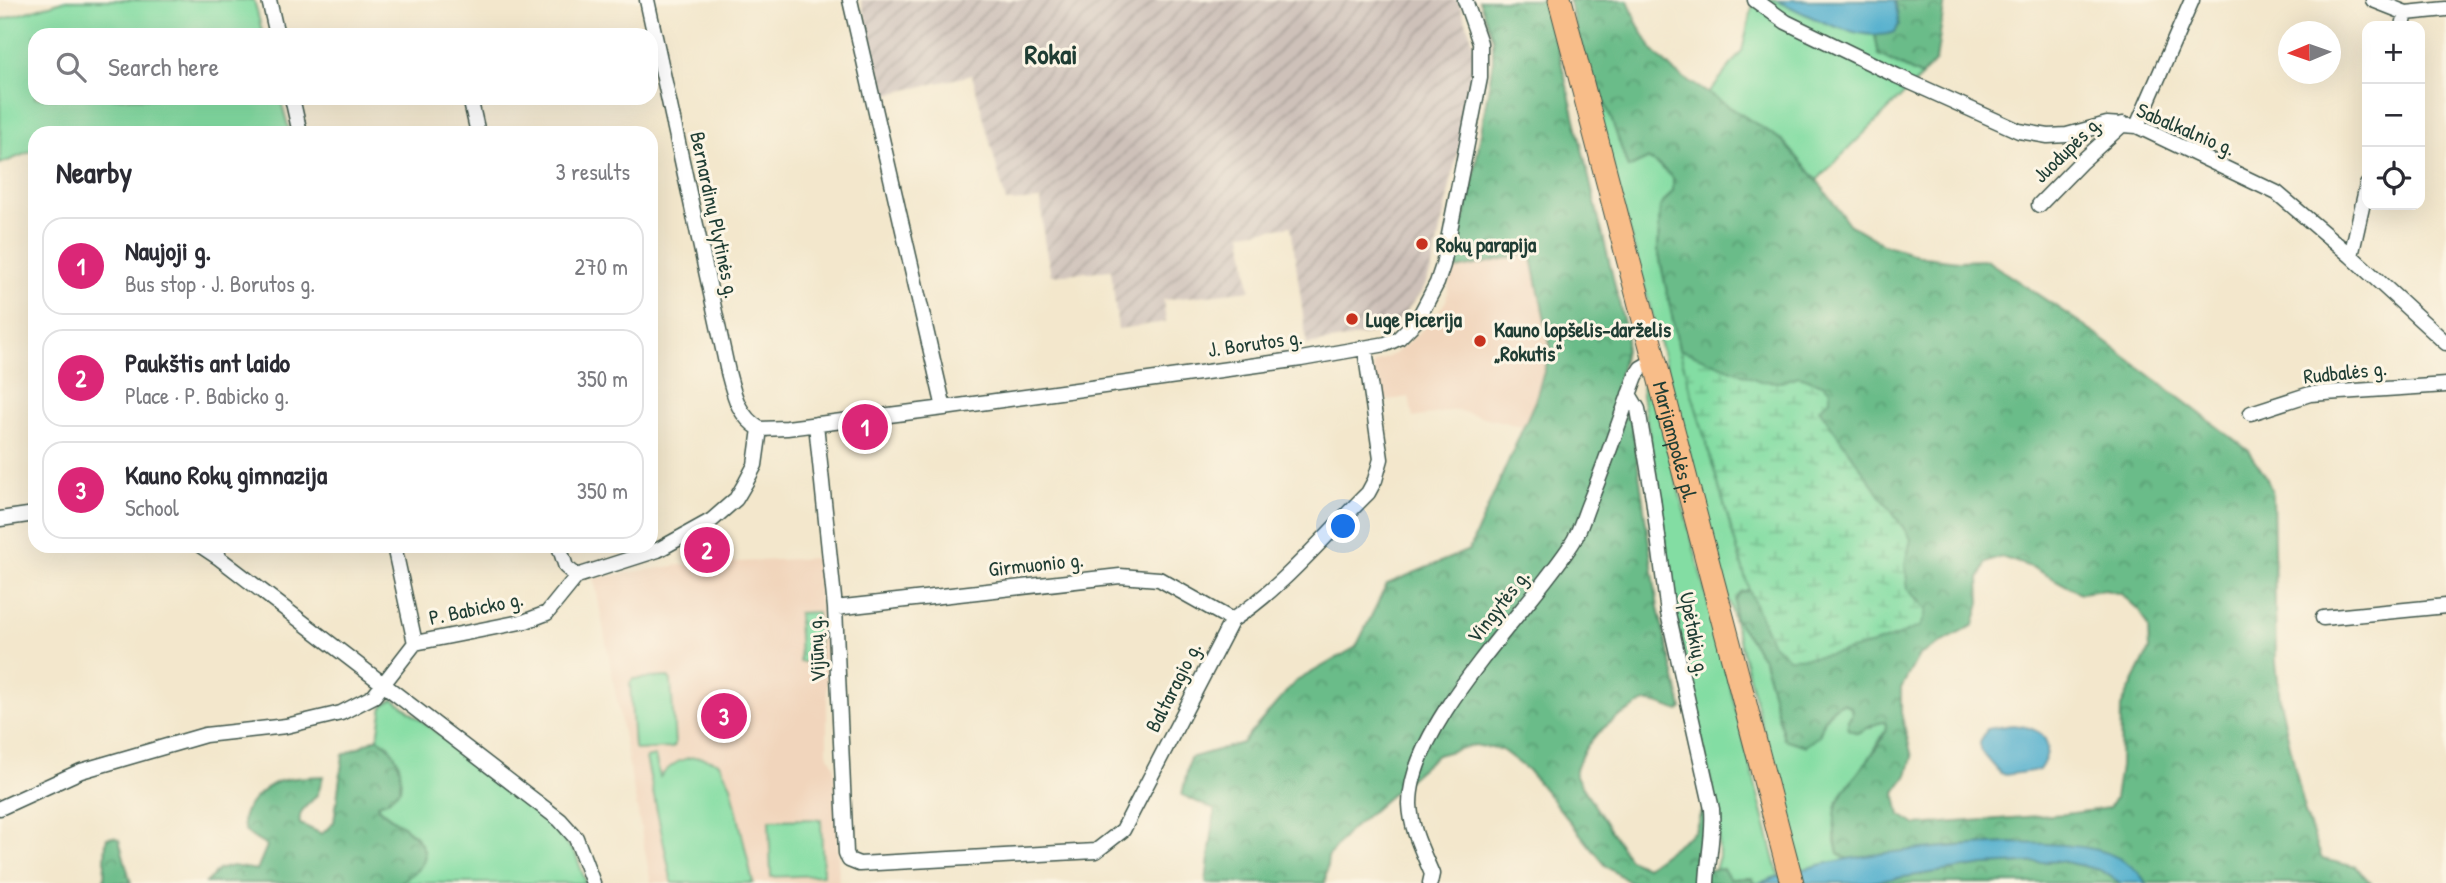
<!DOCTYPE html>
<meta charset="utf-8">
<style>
:root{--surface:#fff;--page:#f2f2f3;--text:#2b2b33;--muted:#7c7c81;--line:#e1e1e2;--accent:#db2777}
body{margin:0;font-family:"Patrick Hand",sans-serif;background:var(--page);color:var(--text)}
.controls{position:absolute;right:21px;top:21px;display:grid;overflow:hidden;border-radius:14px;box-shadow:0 7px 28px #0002}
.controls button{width:63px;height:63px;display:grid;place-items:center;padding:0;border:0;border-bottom:2px solid var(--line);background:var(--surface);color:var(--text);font:35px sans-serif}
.compass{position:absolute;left:2278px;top:21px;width:63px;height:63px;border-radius:50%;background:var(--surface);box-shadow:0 7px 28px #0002;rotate:268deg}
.you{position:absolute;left:1344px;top:527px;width:24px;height:24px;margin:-18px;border:5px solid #fff;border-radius:50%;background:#1a73e8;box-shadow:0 0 0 10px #1a73e833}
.badge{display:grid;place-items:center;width:46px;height:46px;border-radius:50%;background:var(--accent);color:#fff;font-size:23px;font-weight:700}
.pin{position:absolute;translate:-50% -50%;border:4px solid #fff;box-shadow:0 2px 7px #0006}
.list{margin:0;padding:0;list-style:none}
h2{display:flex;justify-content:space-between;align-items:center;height:91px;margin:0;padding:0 28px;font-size:30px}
h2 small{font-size:23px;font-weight:400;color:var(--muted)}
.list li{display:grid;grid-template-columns:46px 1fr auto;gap:21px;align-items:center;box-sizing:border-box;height:98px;margin:0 14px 14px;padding:0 14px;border:2px solid var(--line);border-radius:21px}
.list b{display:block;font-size:26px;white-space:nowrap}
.list p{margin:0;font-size:23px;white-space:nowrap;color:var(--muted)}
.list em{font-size:23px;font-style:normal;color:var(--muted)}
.icon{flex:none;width:38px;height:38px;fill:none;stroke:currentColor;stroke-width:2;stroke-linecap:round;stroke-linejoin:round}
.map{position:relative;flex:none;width:2446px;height:883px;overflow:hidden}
.search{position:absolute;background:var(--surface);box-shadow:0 7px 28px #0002;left:28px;top:28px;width:630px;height:77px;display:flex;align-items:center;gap:18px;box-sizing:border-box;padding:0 24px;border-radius:21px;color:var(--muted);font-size:26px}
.panel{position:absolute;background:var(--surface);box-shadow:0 7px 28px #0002;left:28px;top:126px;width:630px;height:427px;border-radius:21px}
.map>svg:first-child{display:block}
</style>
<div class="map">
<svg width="2446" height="883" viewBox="0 0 2446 883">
<defs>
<pattern id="industrial-furrows" width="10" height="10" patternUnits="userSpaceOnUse" patternTransform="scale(1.75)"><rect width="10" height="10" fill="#cec1b9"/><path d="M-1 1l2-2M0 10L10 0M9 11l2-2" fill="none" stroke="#a79e97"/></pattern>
<pattern id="forest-crowns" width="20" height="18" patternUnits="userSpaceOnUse" patternTransform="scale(1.75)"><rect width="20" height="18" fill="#6abc89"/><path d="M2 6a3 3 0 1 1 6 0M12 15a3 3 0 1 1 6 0" fill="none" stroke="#579a71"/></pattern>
<pattern id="wetland-marsh" width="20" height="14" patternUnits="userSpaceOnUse" patternTransform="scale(1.75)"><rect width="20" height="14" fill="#83dda3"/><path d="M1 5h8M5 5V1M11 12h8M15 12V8" fill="none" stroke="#6bb486"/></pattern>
<pattern id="park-crowns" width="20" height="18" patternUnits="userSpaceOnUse" patternTransform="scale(1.75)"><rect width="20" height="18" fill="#83dda3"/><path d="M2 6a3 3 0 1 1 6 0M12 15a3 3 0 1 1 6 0" fill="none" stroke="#6bb486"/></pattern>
</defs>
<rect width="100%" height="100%" fill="#fcf5e5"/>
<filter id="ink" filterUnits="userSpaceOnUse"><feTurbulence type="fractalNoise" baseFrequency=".0143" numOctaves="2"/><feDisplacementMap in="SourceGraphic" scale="14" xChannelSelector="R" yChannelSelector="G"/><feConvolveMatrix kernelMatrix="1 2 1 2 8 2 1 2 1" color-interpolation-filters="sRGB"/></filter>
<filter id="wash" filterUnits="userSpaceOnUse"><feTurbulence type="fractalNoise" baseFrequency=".00686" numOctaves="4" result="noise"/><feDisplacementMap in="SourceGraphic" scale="28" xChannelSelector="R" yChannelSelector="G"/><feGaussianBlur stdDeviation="1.57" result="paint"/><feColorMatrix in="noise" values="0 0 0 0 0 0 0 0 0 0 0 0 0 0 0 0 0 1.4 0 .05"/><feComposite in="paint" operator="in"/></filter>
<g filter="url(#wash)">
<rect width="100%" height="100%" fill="#f3e7cc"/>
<path fill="#f1d5bc" d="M1531,253L1551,349L1535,401L1524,427L1455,410L1413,418L1409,397L1376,402L1373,364L1396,353L1433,320L1446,301L1452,270Z
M816,558L827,679V752L834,765L839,883H651L594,578L679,565Z"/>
<path fill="url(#industrial-furrows)" d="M861,0H1458L1472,38L1475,56L1474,79L1431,271L1422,291L1397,322L1383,332L1307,345L1291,226L1242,233L1250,290L1163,300L1166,322L1118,329L1111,270L1051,275L1044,240L1041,200L1006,202L972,75L884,95Z"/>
<path fill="#83dda3" stroke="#518d6c" stroke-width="2" d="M66,0H254L263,35H35V98H280L290,133H35V150L0,164V20Z
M1754,0H1777L1842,29L1875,35L1879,55L1922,76L1817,180L1783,141L1708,94L1742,51Z
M1581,50L1610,115L1628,167L1647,159L1659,165L1673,178V191L1660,207L1658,250L1679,349L1749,590L1741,592L1734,617L1764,660L1784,739L1819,736C1824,720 1827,710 1843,703L1851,707L1852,714L1848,720L1871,728L1878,722H1885L1887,727L1867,763L1850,782L1837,803L1835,842L1838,853L1848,859L1801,871Z
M1650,379L1779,876L1759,883H1755L1752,878L1730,879L1715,870L1719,856L1718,816L1675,613L1657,479L1642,395L1643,382Z
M668,677L671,681L675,745L672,748L637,750L634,748L630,683L633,679Z
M394,699L548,820L576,855L586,883H399L419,869L416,836L378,808L390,746L378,738L383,705Z
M655,756L660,777C677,757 695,752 719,763L731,785L753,883H672L646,758Z
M821,819L823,875L771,877L769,820Z"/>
<path fill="url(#forest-crowns)" stroke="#447c5e" stroke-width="2" fill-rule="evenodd" d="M1479,0H1545L1549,11L1627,336C1625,360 1616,381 1615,403L1632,423L1658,608L1682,708L1679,711C1669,708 1657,701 1647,702C1642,702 1636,707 1632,709C1605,723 1580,745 1575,775L1629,859L1646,867L1695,831L1701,812H1708L1706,848L1701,858L1702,870L1723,869L1730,879L1752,878L1755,883H1631L1607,867L1528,770L1502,750L1474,745L1437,755L1348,832L1328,857L1325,883H1206L1215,810L1182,795L1190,758L1242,743L1295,682L1356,647L1387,584L1469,550L1535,401L1551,349L1531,253L1452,270L1473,180L1493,61V39Z
M1569,0H1628L1637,23L1652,50L1673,71L1783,141L1817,180L1849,224L1883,244L1924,257L1958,261L1986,260L2085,326L2249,451L2266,477L2273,494L2276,661L2280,701L2305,813L2322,859L2356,867L2371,883H2146L2142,877L2013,843L1952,846L1848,859L1838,853C1835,839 1833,819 1837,804C1842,785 1893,740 1885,722C1875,722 1866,730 1857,733L1848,729V720L1852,714L1851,707L1843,703C1826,710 1824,720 1819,736L1805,746L1784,739L1764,660L1734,617L1735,599L1741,592L1749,590L1752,596L1920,601L1908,590L1905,564L1911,539L1819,409L1830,399V390L1822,384L1799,376L1781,382H1760L1679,349L1658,250L1660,207L1673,191V178L1659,165L1647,159L1628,168L1610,115L1581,50ZM2001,557L2034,568L2080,593L2105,590L2121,594L2139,610L2148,627L2149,650L2121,707L2120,767L2115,798L2109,808L2066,814L1916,825L1900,815L1895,792L1907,775L1912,757L1901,713V688L1919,655L1974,625L1980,603L1979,579L1986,563Z
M1895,0H1945L1936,61L1922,76L1879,55L1875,35L1895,32L1899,24Z
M378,738C397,751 403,766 400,789L387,801L378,804V808C392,821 444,845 417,870C412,875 405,879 399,883H206L218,870L232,866L257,870L267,846C261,842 249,837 245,830C236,811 263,787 280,781C293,777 310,777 323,776C322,781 320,788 318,793C311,805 297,808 300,824L322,834L334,822L343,755Z
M114,837L119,840L131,883H101L104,882L106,842L107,838Z
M2061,861L2100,870L2121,883H1864L1984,865Z"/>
<path fill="url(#wetland-marsh)" stroke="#518d6c" stroke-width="2" d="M1679,349L1760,381L1781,382L1799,376L1822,384L1830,390V399L1819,409L1911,539L1905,564L1908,590L1927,610L1921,626C1884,643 1827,659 1788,658L1771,642L1749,590Z"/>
<path fill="url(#park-crowns)" stroke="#518d6c" stroke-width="2" d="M817,612L819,661L800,662L798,613Z"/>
<path fill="#4faecd" stroke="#377680" stroke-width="2" d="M1777,0H1895L1899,24L1895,32C1862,44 1807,16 1777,0Z
M2012,725C2042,727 2058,742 2039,770L2005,775L2000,773L1980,750V743L1987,729Z
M2013,843C2055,845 2121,840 2146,883H2121L2100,870L2061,861L1984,865L1864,883H1759C1839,853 1928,847 2013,843Z"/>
</g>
<g filter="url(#ink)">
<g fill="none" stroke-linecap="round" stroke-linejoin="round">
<g stroke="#3f564b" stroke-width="17">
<path id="minor" d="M269,0L277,35
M647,0L728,372C734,395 738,416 760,429
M850,0L944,408
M1755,0L1786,22L1897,76L2019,131L2048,136L2067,135L2107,124L2137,126L2277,193L2351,256L2446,343
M2373,0L2406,13L2446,9
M2403,26L2406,13
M292,98L300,133
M470,98L478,133
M2137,126L2192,0
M2039,205L2080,163L2123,124
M2351,256L2367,185
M1629,394L1638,409L1653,498L1668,613L1712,809C1714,836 1708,857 1707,883
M2251,413L2310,394L2446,385
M816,424L835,608L846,853L849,860L859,864L1096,851L1123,830L1232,620C1280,590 1327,533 1368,493L1375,480L1381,459L1365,349
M760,429L787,428L944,408L1301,359L1386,344L1399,338L1418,319L1437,283L1443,265L1480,78V43L1465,0
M0,519L35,514
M201,546L219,558
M216,546L219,558L560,820L576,838L593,883
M394,546L415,643
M559,546L566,567L577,576
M835,608L1120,576L1159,579L1232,620
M2323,618L2446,606
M0,808L81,771L205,735L286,726L341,713L374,696L415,643L526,621L547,613L577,576L658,550L712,520L736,499L746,482L755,465L760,429
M1430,883L1432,874C1422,850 1411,830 1410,804C1410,723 1527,613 1571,545C1580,532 1584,515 1590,501C1607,460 1620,418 1636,376L1641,368L1655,360"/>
</g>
<g stroke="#3f564b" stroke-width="25">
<g id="primary">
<path id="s1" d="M1560,0L1792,883"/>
</g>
</g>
<use href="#minor" stroke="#fff" stroke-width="14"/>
<use href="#primary" stroke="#f8bd89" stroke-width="23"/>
</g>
</g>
<g fill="#c8321e" stroke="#fcf5e5" stroke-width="2.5">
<circle cx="1422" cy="244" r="7"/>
<circle cx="1352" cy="319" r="7"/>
<circle cx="1480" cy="341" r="7"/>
</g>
<g text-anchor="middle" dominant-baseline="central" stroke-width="6" stroke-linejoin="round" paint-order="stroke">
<g font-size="21" fill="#1f3d34" stroke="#fcf5e5">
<text transform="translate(2186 129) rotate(23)">Sabalkalnio g.</text>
<text transform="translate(2067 149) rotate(-44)">Juodupės g.</text>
<text transform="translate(715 215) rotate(78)">Bernardinų Plytinės g.</text>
<text transform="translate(1255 343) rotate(-8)">J. Borutos g.</text>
<text transform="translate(2345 372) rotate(-6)">Rudbalės g.</text>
<text stroke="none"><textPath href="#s1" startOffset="457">Marijampolės pl.</textPath></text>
<text transform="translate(1036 564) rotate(-6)">Girmuonio g.</text>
<text transform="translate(1498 606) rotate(-52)">Vingytės g.</text>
<text transform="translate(476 608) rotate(-12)">P. Babicko g.</text>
<text transform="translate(1695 634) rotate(79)">Upėtakių g.</text>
<text transform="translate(816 649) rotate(-93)">Vijūnų g.</text>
<text transform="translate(1173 687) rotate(-63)">Baltaragio g.</text>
</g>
<g font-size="21" font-weight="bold" fill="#1f3d34" stroke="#fcf5e5" text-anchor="start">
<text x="1436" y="244">Rokų parapija</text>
<text x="1366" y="319">Luge Picerija</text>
<text x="1494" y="329">Kauno lopšelis-darželis<tspan x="1494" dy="24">„Rokutis“</tspan></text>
</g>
<g font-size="28" font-weight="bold" fill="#1f3d34" stroke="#fcf5e5">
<text x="1051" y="54">Rokai</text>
</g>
</g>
</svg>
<div class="controls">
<button>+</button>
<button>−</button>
<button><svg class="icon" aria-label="locate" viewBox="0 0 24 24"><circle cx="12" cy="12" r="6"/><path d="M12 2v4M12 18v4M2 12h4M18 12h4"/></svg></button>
</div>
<svg class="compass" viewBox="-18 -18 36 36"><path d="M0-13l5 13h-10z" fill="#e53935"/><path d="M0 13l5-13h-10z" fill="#7c7c81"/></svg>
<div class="you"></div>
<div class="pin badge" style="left:865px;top:427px">1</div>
<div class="pin badge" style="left:707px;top:550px">2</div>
<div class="pin badge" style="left:724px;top:716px">3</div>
<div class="search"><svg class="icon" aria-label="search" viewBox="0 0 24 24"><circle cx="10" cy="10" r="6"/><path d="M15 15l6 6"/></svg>Search here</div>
<section class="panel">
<h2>Nearby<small>3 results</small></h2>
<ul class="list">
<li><span class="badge">1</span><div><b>Naujoji g.</b><p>Bus stop · J. Borutos g.</p></div><em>270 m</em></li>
<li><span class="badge">2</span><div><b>Paukštis ant laido</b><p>Place · P. Babicko g.</p></div><em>350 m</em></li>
<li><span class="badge">3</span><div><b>Kauno Rokų gimnazija</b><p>School</p></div><em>350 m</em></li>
</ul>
</section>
</div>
